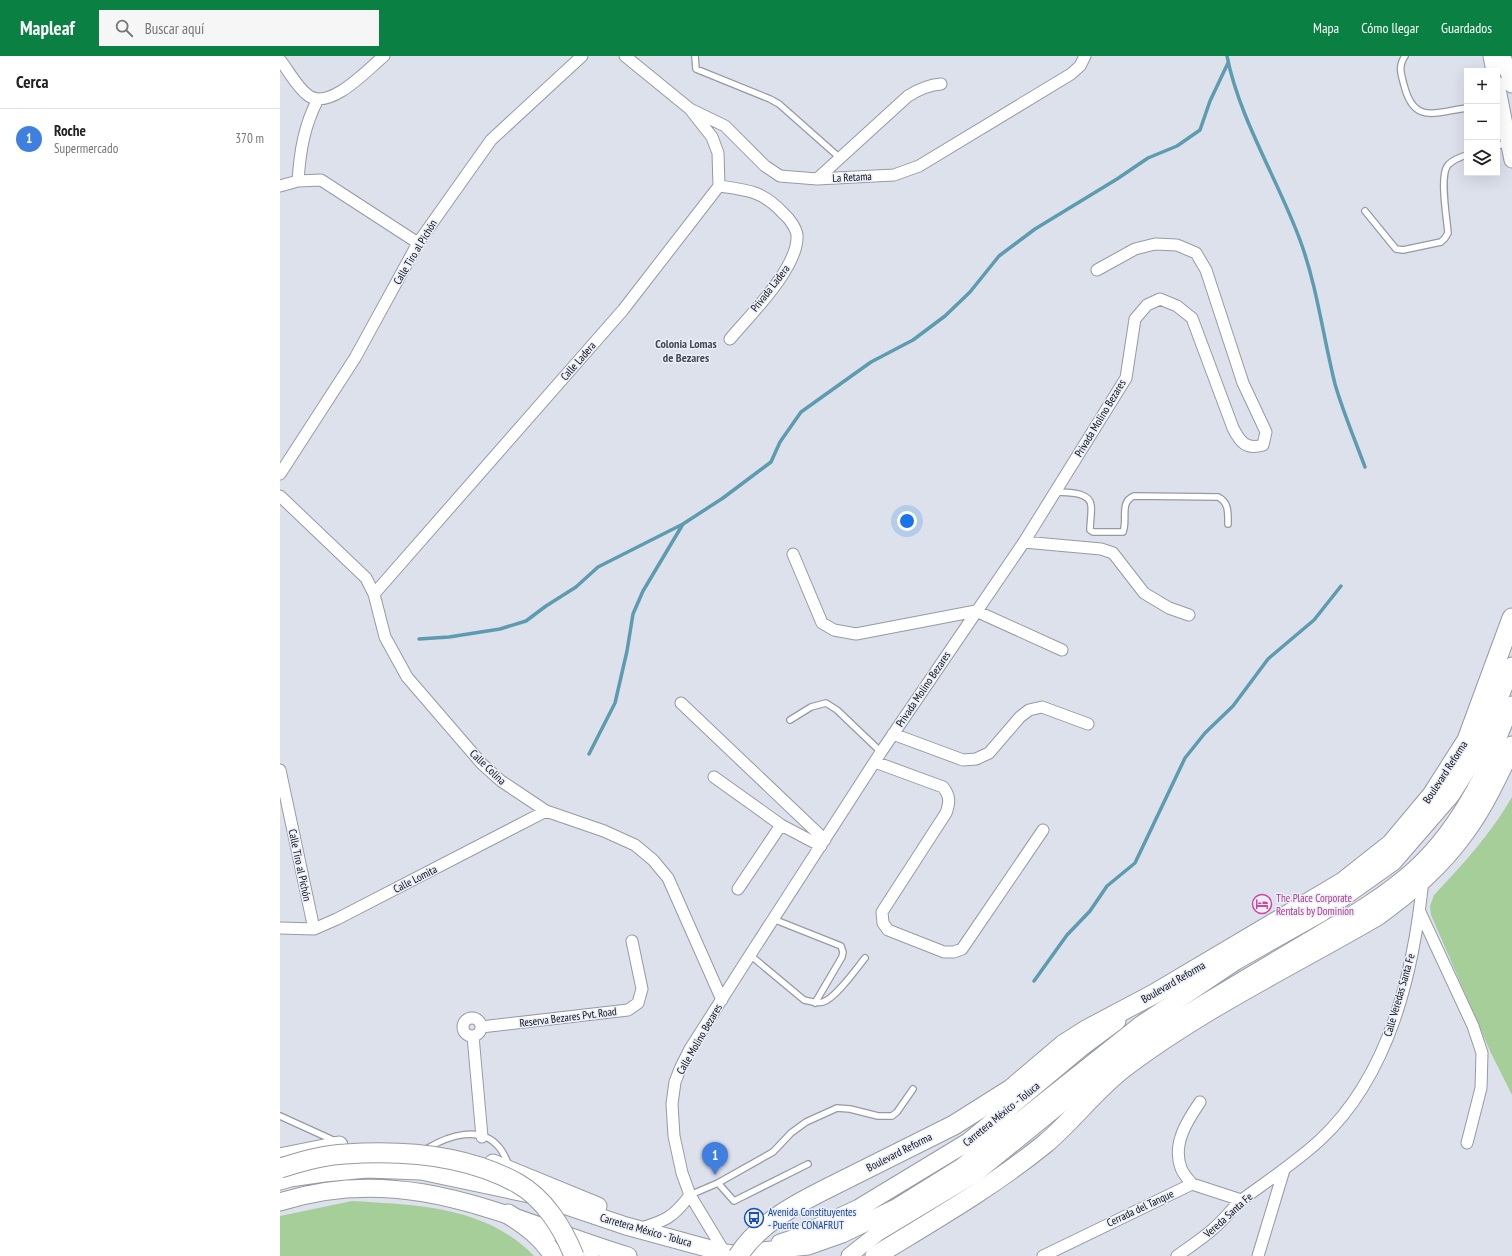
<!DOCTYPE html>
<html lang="es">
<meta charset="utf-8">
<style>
:root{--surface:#fff;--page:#f6f6f6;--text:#222;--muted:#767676;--line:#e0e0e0;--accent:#0b8043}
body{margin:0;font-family:"PT Sans Narrow",sans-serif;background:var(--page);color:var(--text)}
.controls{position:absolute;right:12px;top:12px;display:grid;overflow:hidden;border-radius:0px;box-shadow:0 4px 16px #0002}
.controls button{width:36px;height:36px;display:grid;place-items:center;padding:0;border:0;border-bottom:1px solid var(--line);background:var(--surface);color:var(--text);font:20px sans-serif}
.you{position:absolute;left:627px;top:465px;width:14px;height:14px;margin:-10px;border:3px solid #fff;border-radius:50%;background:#1a73e8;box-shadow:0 0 0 6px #1a73e833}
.badge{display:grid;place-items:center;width:26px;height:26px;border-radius:50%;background:var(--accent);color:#fff;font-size:13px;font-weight:700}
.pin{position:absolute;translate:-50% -33px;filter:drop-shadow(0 1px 2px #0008)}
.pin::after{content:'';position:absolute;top:21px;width:14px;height:12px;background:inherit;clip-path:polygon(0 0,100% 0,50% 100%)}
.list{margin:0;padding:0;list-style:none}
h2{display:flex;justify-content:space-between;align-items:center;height:52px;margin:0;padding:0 16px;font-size:17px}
h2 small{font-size:13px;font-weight:400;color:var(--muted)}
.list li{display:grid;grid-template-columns:26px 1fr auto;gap:12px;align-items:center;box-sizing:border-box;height:60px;padding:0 16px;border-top:1px solid var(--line)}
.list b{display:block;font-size:15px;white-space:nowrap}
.list p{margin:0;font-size:13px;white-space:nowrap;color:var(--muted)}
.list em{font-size:13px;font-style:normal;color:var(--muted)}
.icon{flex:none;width:22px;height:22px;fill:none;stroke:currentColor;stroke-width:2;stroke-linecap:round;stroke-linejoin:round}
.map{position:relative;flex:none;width:1232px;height:1200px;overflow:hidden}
header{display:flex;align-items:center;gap:24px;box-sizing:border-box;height:56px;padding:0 20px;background:var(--accent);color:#fff}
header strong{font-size:19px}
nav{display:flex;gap:22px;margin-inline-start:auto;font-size:14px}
.search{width:280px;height:36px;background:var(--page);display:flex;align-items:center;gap:10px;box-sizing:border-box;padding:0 14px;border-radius:0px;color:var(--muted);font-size:15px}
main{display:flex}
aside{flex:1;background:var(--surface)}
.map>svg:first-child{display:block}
</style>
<header>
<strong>Mapleaf</strong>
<div class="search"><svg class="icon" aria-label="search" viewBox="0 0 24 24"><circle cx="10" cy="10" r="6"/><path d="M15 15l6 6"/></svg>Buscar aquí</div>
<nav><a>Mapa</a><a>Cómo llegar</a><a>Guardados</a></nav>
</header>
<main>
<aside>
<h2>Cerca<small></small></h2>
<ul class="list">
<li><span class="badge" style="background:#3f7fe0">1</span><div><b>Roche</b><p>Supermercado</p></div><em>370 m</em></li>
</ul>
</aside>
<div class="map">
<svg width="1232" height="1200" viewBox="0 0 1232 1200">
<rect width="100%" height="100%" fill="#dde1ec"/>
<path fill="#a6ce98" d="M1232,741V1039L1210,995L1151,859L1150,850L1154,839C1183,808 1211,778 1232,741Z
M72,1145C137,1149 206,1150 254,1200H0V1160Z"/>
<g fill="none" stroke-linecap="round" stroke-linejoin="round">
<path stroke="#5d9cb0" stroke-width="3.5" d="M947,0C959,62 998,124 1020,184C1037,230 1043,280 1055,328C1063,356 1075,384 1085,411
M139,583L169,581L220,573L246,565L266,550L296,531L318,511L403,468L443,442L491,406L500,386L521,356L591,306L633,284L665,260L690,236L719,200L755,173L837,123L868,102L897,90L920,74L930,45L948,7
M309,698L335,647L347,595L353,558L363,535L403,468
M754,925L787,879L810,855L827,830L855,807L905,702L925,677L953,650L988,603L1034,564L1061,530"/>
<g stroke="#979aa5" stroke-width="8">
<path id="lane" d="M415,0L416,13L490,43L499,48L560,102
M1125,0C1118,10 1121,18 1124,29C1134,69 1155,56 1187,52
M1217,90L1228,87
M1085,155L1116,193L1123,194L1161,186L1165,182L1168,177C1167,163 1159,119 1168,109C1173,104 1180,101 1187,99
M775,436C786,437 809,435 811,449C812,457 810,466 810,474L813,476H843C848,463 839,446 854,440L938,441C949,446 948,457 948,468
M510,664L531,651L546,647L557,654L601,696
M493,863L561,890L563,896L562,901L535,947
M470,899L524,944C530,945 537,948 543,946C556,942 576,913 585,902
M0,1060L55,1085
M148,1092C168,1080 200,1069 218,1090C223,1095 226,1103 229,1109
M438,1127L454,1145L528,1108
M410,1139L438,1127L493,1096L511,1077L526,1066L557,1052L570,1053L598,1060H612L617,1056L633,1033
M297,1195L316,1200"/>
</g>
<g stroke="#979aa5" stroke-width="13">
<path id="street" d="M345,0L410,53L445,70L485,110L500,120L537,123L614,119L639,110L791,18L800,10L805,0
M0,4C9,15 17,32 29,40C51,54 88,13 104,0
M537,123L628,40C639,33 648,29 661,28
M18,125C20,95 24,70 38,43
M0,130L18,125L41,124L138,187
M439,130C468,134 483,135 504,158C509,162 516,172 517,179C519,211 471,258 450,283
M0,418L75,302L138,187L211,84L302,0
M0,440L86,522L94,538L105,581L127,621L202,708L221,725L266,755L324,775L355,789L373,804L388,822L442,944
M744,486L821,493L833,497L864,537L889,552L909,559
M513,498L542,567L554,574L576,578L696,555L782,594
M94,538L343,254L439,130L438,97L432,81L410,53
M401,647L545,784
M613,678L683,704L696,703L709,697L740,661L749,654L762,651L808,668
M595,706L663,731C670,740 670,746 666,757L602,856L603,867L608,874L664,896H674L682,893L763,774
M0,714L34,873
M434,721L501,769L541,790
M458,833L501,769
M1140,856L1193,970L1202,997L1201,1032L1187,1087
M0,872L34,873L57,863L266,755
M183 971a9 9 0 1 1 18 0a9 9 0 1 1-18 0Z
M201,971L348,954L358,947L362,933L352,885
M193,980L202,1081
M912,1128C908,1123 903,1118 901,1112C892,1088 907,1065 920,1046
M358,1173C385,1165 393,1162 410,1139
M445,1197L410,1139L402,1117L394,1080L392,1048L395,1026L400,1013L410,993L470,899L601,696L744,486L846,322L855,263L867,249L880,243L897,250L912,262L953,372C960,386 966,394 983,389L986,376L963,327L926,214L916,197L897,189L875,188L855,193L817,214
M763,1200L912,1128L961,1144
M897,1200C909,1191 922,1183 933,1173C944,1164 952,1152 963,1143C989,1124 1016,1106 1040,1084C1110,1019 1134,915 1143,823
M978,1200L1004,1114"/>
</g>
<g stroke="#979aa5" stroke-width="17">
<path id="secondary" d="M1211,0L1214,15
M1217,28L1232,104
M569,1200L598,1177L696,1118L786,1045L819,1013L842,996C898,962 954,928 1010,895C1053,869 1099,845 1136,811C1182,768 1211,706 1232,648"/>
</g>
<g stroke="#979aa5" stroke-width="19">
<path id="primary" d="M1221,0L1229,16L1232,28
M0,1101L59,1089
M213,1107L318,1150
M0,1125L10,1122L44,1117L87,1113L141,1115L254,1139L346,1170L445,1197L456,1198L471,1195
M0,1146C127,1105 230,1164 348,1200
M500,1187L512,1183L579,1152L688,1086L802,991L837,965
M463,1197L528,1190L562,1178L616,1152L682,1111L862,968L956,905L1041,857L1113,806L1171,739L1198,696L1232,610"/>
</g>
<g stroke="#979aa5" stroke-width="21">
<path id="highway" d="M550,1131L674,1069L731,1033L784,988L806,974L874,938L1063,826L1111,788L1152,739L1187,684L1232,562
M228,1158C247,1170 262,1181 274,1200
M595,1200C654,1164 712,1131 766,1087C794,1063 816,1033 845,1011C923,952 1013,909 1097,860C1130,836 1161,810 1185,776C1204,750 1218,720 1232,690"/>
</g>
<use href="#lane" stroke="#fff" stroke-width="5.5"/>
<use href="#street" stroke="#fff" stroke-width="11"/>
<use href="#secondary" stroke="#fff" stroke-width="15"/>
<use href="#primary" stroke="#fff" stroke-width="17"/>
<use href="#highway" stroke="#fff" stroke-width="19"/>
<g stroke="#979aa5" stroke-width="21" stroke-linecap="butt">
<path id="highway-bridge" d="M0,1112C21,1106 43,1099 65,1098C122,1094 186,1099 237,1127C264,1142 283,1172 294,1200
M458,1200C479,1167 516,1148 550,1131"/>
</g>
<use href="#highway-bridge" stroke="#fff" stroke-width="19"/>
</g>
<defs>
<g id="hotel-ring" transform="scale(1)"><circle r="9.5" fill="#eaeef9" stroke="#d1479c" stroke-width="1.5"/><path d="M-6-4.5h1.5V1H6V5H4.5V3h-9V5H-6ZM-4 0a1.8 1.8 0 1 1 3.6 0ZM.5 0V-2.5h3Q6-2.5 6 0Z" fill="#d1479c"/></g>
<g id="bus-ring" transform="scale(1)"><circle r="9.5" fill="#eaeef9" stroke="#1a4fb4" stroke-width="1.5"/><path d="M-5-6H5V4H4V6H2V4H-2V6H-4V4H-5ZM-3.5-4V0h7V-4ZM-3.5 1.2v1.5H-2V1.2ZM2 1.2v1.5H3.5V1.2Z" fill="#1a4fb4"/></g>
</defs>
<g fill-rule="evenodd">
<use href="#hotel-ring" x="982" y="848"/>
<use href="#bus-ring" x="474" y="1162"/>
</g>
<g text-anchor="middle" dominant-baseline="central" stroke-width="3" stroke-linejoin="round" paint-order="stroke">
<g font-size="11" fill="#0e0f13" stroke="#eaeef9">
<text transform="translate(572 121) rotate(-3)">La Retama</text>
<text transform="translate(135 196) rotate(-59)">Calle Tiro al Pichón</text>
<text transform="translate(490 232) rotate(-52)">Privada Ladera</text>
<text transform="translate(298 305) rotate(-49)">Calle Ladera</text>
<text transform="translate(820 362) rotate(-59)">Privada Molino Bezares</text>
<text transform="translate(643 633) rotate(-56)">Privada Molino Bezares</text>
<text transform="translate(208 711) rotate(44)">Calle Colina</text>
<text transform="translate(1165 716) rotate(-57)">Boulevard Reforma</text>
<text transform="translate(20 809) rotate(78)">Calle Tiro al Pichón</text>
<text transform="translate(135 823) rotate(-27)">Calle Lomita</text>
<text transform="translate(893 926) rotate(-30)">Boulevard Reforma</text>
<text transform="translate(1119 939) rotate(-74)">Calle Veredas Santa Fe</text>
<text transform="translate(288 961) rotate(-7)">Reserva Bezares Pvt. Road</text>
<text transform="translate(419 983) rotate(-60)">Calle Molino Bezares</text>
<text transform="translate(721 1058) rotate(-39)">Carretera México - Toluca</text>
<text transform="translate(619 1096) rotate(-27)">Boulevard Reforma</text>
<text transform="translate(860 1152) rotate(-25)">Cerrada del Tanque</text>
<text transform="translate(948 1159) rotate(-42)">Vereda Santa Fe</text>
<text transform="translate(366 1174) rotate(16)">Carretera México - Toluca</text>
</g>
<g font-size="11" fill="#b23c85" stroke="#eaeef9" text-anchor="start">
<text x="996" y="842">The Place Corporate<tspan x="996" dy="13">Rentals by Dominion</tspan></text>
</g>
<g font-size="11" fill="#164399" stroke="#eaeef9" text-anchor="start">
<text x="488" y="1156">Avenida Constituyentes<tspan x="488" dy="13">- Puente CONAFRUT</tspan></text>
</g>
<g font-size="12" font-weight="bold" fill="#464852" stroke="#eaeef9">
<text x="406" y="287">Colonia Lomas<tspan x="406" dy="14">de Bezares</tspan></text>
</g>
</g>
</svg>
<div class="controls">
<button>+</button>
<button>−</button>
<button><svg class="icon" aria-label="layers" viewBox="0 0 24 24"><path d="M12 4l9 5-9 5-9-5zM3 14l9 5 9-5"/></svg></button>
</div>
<div class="you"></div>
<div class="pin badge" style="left:435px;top:1119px;background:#3f7fe0">1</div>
</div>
</main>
